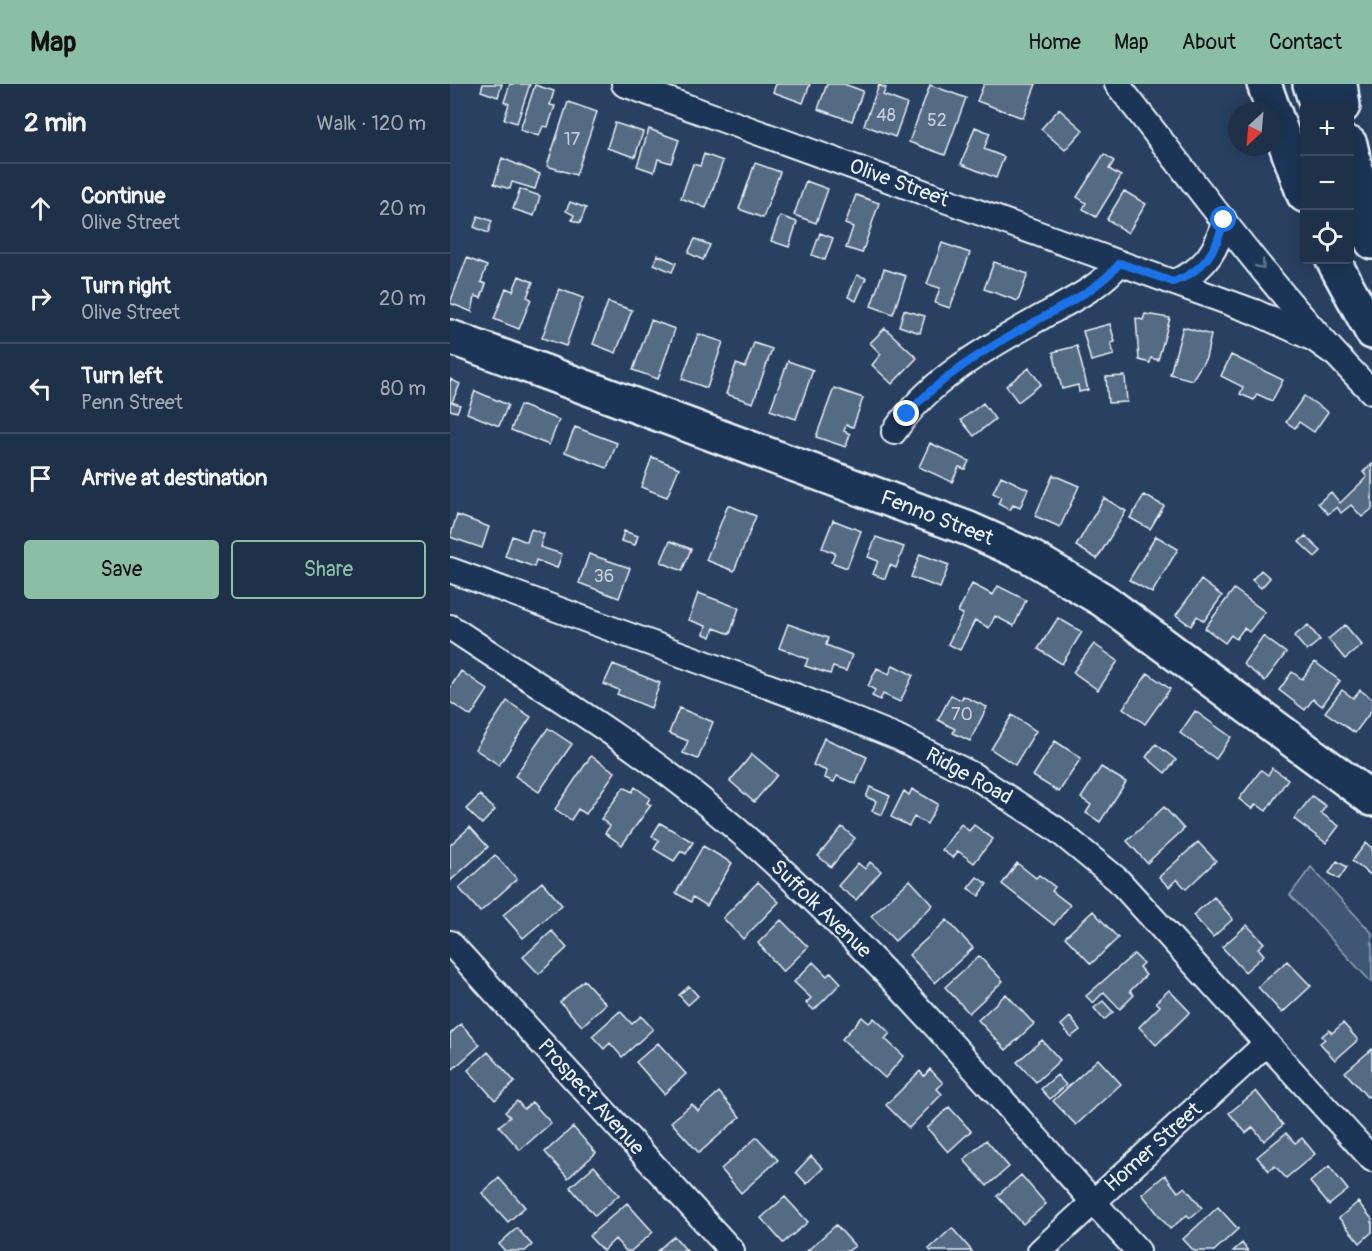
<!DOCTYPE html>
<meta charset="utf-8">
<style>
:root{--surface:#1f3049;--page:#273850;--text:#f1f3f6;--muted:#a1a9b4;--line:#3c4b61;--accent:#8abfa5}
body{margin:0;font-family:Pangolin,sans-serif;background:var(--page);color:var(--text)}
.controls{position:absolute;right:18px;top:18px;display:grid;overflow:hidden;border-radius:6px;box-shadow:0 3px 15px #0003}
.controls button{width:54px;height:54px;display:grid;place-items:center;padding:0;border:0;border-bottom:2px solid var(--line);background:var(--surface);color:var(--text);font:30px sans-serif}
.compass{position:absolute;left:778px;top:18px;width:54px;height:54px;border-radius:50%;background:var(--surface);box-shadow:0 3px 15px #0003;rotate:206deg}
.stop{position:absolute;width:18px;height:18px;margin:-14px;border:4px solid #1a73e8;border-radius:50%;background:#fff}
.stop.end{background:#1a73e8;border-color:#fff;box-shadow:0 2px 6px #0008}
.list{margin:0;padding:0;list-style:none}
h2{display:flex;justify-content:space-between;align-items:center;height:78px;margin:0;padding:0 24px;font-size:26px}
h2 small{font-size:20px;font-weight:400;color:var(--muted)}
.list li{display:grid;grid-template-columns:39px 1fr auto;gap:18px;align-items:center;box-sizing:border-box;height:90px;padding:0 24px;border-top:2px solid var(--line)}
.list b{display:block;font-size:22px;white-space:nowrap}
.list p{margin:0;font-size:20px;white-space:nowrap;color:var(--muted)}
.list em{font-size:20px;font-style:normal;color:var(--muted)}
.actions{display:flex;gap:12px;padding:18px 24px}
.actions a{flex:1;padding:14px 0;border:2px solid var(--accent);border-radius:6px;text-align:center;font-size:21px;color:var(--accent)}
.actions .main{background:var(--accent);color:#111}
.icon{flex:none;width:33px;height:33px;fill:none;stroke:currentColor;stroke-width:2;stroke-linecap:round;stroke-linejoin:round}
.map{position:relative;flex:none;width:922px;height:1167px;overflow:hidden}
header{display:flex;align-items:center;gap:36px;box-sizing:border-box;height:84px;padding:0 30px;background:var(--accent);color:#111}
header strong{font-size:28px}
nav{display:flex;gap:33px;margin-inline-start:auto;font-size:21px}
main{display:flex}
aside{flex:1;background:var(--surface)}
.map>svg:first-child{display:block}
</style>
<header>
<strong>Map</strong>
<nav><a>Home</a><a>Map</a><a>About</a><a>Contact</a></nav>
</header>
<main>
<aside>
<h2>2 min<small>Walk · 120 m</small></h2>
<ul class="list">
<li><svg class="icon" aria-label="ahead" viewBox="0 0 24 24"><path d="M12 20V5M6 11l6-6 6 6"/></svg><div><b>Continue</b><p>Olive Street</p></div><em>20 m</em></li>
<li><svg class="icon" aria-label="right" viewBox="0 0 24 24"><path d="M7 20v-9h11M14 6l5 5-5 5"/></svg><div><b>Turn right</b><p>Olive Street</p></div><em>20 m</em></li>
<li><svg class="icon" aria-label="left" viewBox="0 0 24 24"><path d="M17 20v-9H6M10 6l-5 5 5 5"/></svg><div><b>Turn left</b><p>Penn Street</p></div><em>80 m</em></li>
<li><svg class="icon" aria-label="arrive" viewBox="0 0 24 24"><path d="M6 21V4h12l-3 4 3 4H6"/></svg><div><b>Arrive at destination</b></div></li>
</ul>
<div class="actions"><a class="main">Save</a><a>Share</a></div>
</aside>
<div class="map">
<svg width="922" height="1167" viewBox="0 0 922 1167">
<rect width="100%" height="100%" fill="#294061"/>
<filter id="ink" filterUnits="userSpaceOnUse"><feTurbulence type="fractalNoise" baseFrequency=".0167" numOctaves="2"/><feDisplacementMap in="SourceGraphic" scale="12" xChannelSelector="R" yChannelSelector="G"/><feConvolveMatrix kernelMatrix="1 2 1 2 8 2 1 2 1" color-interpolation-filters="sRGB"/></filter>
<g filter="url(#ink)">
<path fill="#415774" stroke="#94a4b6" stroke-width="1.5" d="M861,783L922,849V899L840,811Z"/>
<path fill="#556a83" stroke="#e8f1f8" stroke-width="1.5" d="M33,0H52L48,13L31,7Z
M60,0H80L67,39L54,35L59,20L54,18Z
M326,0H360L353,19L323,8Z
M377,0H394L413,7L402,37L368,25Z
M534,0H586L573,34L527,17Z
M85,1L104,7L100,21L105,22L98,43L93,42L89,52L70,46Z
M429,1L436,4L433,11L457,20L445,53L414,41Z
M480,1L516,14L495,71L459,58Z
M118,18L147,28L126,91L97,82Z
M609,25L633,46L615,66L591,45Z
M165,39L193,48L185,73L157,64Z
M525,43L540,49L534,65L554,73L546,94L511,80Z
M199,45L229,56L221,79L208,75L204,88L187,82Z
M254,70L273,77L256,124L231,114L243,80L250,82Z
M654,70L664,77L659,85L671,92L646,133L633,125L636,119L627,113Z
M52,74L90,90L85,105L62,98L60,105L44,100Z
M305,79L330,88L313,134L289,125Z
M356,97L378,105L366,139L344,131Z
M70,105L90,112L84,132L63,125Z
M674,107L696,120L678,149L657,135Z
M406,111L429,119L412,169L396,164L403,143L395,140Z
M120,118L136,124L130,139L122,136L124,131L116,127Z
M28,132L42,137L38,149L24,143Z
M330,132L347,138L339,163L321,157Z
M370,149L383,154L375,176L362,171Z
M245,155L260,161L253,176L238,169Z
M492,159L520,169L500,224L485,219L490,204L477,200Z
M208,171L226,179L222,188L204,180Z
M17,174L37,182L31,198L36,200L31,214L25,212L22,228L0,219Z
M544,178L578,190L568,217L534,205Z
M434,185L456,192L443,230L421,222Z
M407,191L416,194L406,217L398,213Z
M69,192L83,198L77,213L81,215L69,245L44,235L56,204L63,207Z
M109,205L133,214L116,262L92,254Z
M158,218L182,226L166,269L143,260Z
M454,226L475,232L470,249L449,242Z
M695,230L720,234L708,276L701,274L700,279L689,276L686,234L693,236Z
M201,236L225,245L208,295L183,286Z
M660,240L665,258L661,259L664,271L641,277L633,247Z
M733,243L761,251L756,274L742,296L720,290Z
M435,244L467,274L442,300L422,281L431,270L420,259Z
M248,250L273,258L257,304L232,295Z
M304,259L322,265L303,319L276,310L286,280L295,283Z
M627,262L638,306L629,308L628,301L612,305L603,268Z
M781,271L833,296L822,317L807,310L804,316L790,310L793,303L771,292Z
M338,277L363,286L346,335L320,326Z
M579,284L591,300L568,318L556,302Z
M675,292L677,318L658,319L656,293Z
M0,295L10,300L2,318L10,321L7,328L0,326Z
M384,304L413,314L403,343L396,341L394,347L400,350L396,363L366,353Z
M25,307L58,321L49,342L17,329Z
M854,312L878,328L864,348L849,338L845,344L836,338Z
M533,319L545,335L524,352L511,336Z
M70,321L109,336L99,361L61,346Z
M125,343L167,359L157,384L115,368Z
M480,359L519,377L515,385L509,383L502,398L469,383Z
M202,373L229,384L217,413L191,403Z
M922,380V425L912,433L901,421L891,429L887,423L878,430L868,419L881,408L890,419L917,393L913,388Z
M603,391L629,402L610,443L585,432Z
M551,392L578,405L570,424L563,421L560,426L548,420L551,413L543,409Z
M694,411L714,422L700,445L680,434Z
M654,414L676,427L647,475L626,462Z
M278,421L306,432L284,487L256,476Z
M7,431L39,443L32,464L0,453Z
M383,436L411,447L397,484L381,478L385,469L372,464Z
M81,445L94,450L90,463L112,470L107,484L86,476L84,483L55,472L62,452L77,458Z
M174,447L188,452L185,461L171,457Z
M706,452L728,465L702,509L679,496Z
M855,452L871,467L865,473L849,458Z
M426,453L454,463L446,484L440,481L435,495L423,490L428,477L418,473Z
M220,457L241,465L232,487L211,478Z
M139,470L180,484L169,514L129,499Z
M470,470L499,481L490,504L461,493Z
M811,486L820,494L811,504L802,496Z
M751,496L772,512L754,537L747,532L741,542L726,531Z
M522,500L543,511L548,502L576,516L564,542L545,532L539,544L525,536L510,566L498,560L513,530L508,528Z
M784,505L815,528L799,548L794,544L786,555L781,551L775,559L755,544Z
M248,509L289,524L280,550L264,544L261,553L254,550L256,542L239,536Z
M608,534L632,548L612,580L588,565Z
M338,540L378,554L376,561L402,571L396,587L383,583L380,590L355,582L358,575L329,564Z
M858,541L870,556L857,567L844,552Z
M895,541L912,561L895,575L878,555Z
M813,552L836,569L815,597L793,580Z
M644,560L668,577L648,606L623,588Z
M865,578L890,597L872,622L863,615L855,626L829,606L842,588L852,595Z
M163,580L210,599L201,624L167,610L169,606L154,600Z
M443,581L463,591L450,618L433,610L430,616L422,612L425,606L418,602L427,584L439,590Z
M11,587L38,606L21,632L0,618V604Z
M698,589L720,605L695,640L673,624Z
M892,606L903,614L910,606L922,615V626L905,649L875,628Z
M501,611L511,616L513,612L537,623L520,657L503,649L505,645L488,636Z
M57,617L81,633L49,681L25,665Z
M229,624L263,638L248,675L233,669L238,657L219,649Z
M745,627L781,653L766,675L730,649Z
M562,631L586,647L565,681L541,665Z
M98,644L122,660L89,708L65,692Z
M374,654L417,673L406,700L387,692L384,698L375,694L377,687L363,681Z
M605,657L631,674L609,708L583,692Z
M706,660L726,676L715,689L696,673Z
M302,670L327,691L304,718L280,697Z
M141,672L165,688L136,730L128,725L121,736L105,725Z
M651,683L676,698L650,738L636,729L641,721L631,714Z
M822,684L838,695L816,727L806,720L802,725L789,715L811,686L818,691Z
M174,703L182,708L185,703L200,714L197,719L201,721L172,761L155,749L160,742L151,735Z
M420,703L440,712L432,731L422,727L426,717L416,713Z
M462,705L488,720L477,740L464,733L459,742L441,733L454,707L459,711Z
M30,711L45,726L32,740L16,725Z
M862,712L876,722L871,729L889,742L876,759L844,735Z
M714,723L734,745L697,779L677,757Z
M210,739L243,758L236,770L231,767L224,777L204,765L209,757L202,752Z
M511,740L519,747L524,741L543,755L524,779L508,767L503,774L492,766Z
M20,743L38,763L0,797V761Z
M392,743L405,754L381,783L368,772Z
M748,758L766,777L736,805L727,795L719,803L709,793Z
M916,759L922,764V792L902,777Z
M253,762L282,779L257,822L243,813L241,818L226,809Z
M45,771L67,795L30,828L9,804Z
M887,777L897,783L889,795L879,789Z
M420,778L431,787L406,816L388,802L408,779L415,785Z
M567,779L586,794L589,791L605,803L602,807L620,821L604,841L552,800Z
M527,793L537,800L529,812L518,804Z
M460,796L483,821L445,857L421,832Z
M92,798L112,821L73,854L53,831Z
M308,798L329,818L293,855L273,834Z
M764,813L783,835L763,853L743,831Z
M643,827L668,854L641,880L615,853Z
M331,836L358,863L333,888L308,859Z
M497,836L523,864L485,899L459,871Z
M797,841L814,859L808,864L814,871L795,888L772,863Z
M102,847L117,864L89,890L73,873Z
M684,870L693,879L689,883L696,891L680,907L684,911L670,925L654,908L643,919L636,912Z
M529,872L553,897L519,929L495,903Z
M837,877L861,902L832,929L808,903Z
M363,878L377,892L381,888L391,899L364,926L356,919L361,914L344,898Z
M134,896L156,920L132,942L110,918Z
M239,902L248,912L238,921L229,911Z
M719,906L740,928L706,961L689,943L710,922L706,918Z
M556,910L584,940L556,966L528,936Z
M653,917L663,928L654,936L644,924Z
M170,927L182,940L191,932L203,945L172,973L160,959L154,965L142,952Z
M412,933L419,939L424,934L440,949L435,955L454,972L435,994L392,955Z
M620,933L630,946L621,953L611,941Z
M893,939L908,956L885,976L870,959L875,955L872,952L879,946L882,949Z
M11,940L30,961L3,985L0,981V950Z
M592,956L610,976L586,998L567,978Z
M208,959L236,990L214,1010L186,978Z
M922,965V1009L917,1013L895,988Z
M38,968L65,998L45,1016L18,986Z
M648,975L671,1000L626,1041L603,1017Z
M480,985L493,999L487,1005L492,1010L459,1044L436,1021L470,987L474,992Z
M607,991L616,1001L600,1015L591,1005Z
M806,1007L833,1041L814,1057L803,1043L796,1049L779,1029Z
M269,1008L290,1033L249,1069L221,1038L242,1020L248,1027Z
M67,1017L74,1025L82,1018L101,1039L70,1066L49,1042L60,1033L55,1028Z
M499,1023L521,1047L498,1068L477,1044Z
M123,1043L146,1069L118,1094L95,1068Z
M836,1049L845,1059L852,1054L865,1070L836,1094L825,1082L819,1087L807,1073Z
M307,1053L328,1076L291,1109L271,1085Z
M536,1056L559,1083L537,1102L514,1076Z
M361,1072L373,1084L357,1100L346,1088Z
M144,1082L169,1111L145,1132L120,1103Z
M879,1082L898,1106L879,1121L860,1098Z
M571,1091L596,1120L573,1140L547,1112Z
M715,1091L728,1108L735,1103L752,1124L740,1134L737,1131L720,1145L692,1110Z
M49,1094L75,1123L58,1138L32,1109Z
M335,1113L358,1138L333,1159L311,1134Z
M908,1118L922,1135V1148L910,1159L889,1134Z
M177,1119L203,1148L181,1167H176L165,1155L153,1167L139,1152Z
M768,1123L788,1145L764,1167H744L733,1155Z
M386,1141L405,1162L398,1167H357Z
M67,1144L82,1161L75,1167H55L49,1160Z
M502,1144L522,1167H481L479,1165Z
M224,1152L237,1167H207Z
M792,1159L798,1167H783Z"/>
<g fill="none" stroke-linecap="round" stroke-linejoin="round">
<g stroke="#e8f1f8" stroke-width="28">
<path id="street" d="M174,0L805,228L864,255L885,270
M667,0C749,104 828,214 922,308
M723,198C753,188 768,166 774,136
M444,348C481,293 539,263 595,231C622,216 650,203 670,179
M0,486L348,613L447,653L523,691L606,745L668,796L922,1075
M0,543C87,601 178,655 259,722C418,853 548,1015 688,1167
M0,859L282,1167
M590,1167L817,959"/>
</g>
<g stroke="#e8f1f8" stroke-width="38">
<path id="secondary" d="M0,253L519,445L579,472L653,516L922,715"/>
</g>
<g stroke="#e8f1f8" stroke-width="38">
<path id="highway" d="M814,0L854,111
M860,0L867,22
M890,0L893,22
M900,60L922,158
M883,176L922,248"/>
</g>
<use href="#street" stroke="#1d3557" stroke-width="24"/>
<use href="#secondary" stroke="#1d3557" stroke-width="33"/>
<use href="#highway" stroke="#1d3557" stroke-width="33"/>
</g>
<defs><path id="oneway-chevron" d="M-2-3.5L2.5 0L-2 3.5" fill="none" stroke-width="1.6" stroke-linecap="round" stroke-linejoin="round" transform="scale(1.5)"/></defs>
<use stroke="#64778f" href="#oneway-chevron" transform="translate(811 181) rotate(50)"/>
</g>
<g fill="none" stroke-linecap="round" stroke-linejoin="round" filter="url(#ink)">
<path stroke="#1a73e8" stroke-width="8" d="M457,330C492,292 534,266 579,241C610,223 647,207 670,179L723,198C753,188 767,166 774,136"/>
</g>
<g text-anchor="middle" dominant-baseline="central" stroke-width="4.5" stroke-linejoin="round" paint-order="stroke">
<g font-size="18" fill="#c3cfdb">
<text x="436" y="31">48</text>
<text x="487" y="36">52</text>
<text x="122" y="55">17</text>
<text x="154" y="492">36</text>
<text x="512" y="630">70</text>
</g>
<g font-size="21" fill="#e8f1f8" stroke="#1d3557">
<text transform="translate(449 99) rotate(20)">Olive Street</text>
<text transform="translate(487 434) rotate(21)">Fenno Street</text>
<text transform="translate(519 692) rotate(29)">Ridge Road</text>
<text transform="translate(371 825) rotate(44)">Suffolk Avenue</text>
<text transform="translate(141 1013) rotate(48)">Prospect Avenue</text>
<text transform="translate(703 1063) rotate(-42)">Homer Street</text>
</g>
</g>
</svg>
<div class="controls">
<button>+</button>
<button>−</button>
<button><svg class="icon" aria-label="locate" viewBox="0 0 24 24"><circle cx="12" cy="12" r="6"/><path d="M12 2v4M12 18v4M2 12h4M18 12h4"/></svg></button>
</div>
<svg class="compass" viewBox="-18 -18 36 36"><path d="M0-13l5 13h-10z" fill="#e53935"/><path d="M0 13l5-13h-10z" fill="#a1a9b4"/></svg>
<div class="stop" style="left:774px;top:136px"></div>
<div class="stop end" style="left:457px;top:330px"></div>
</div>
</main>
